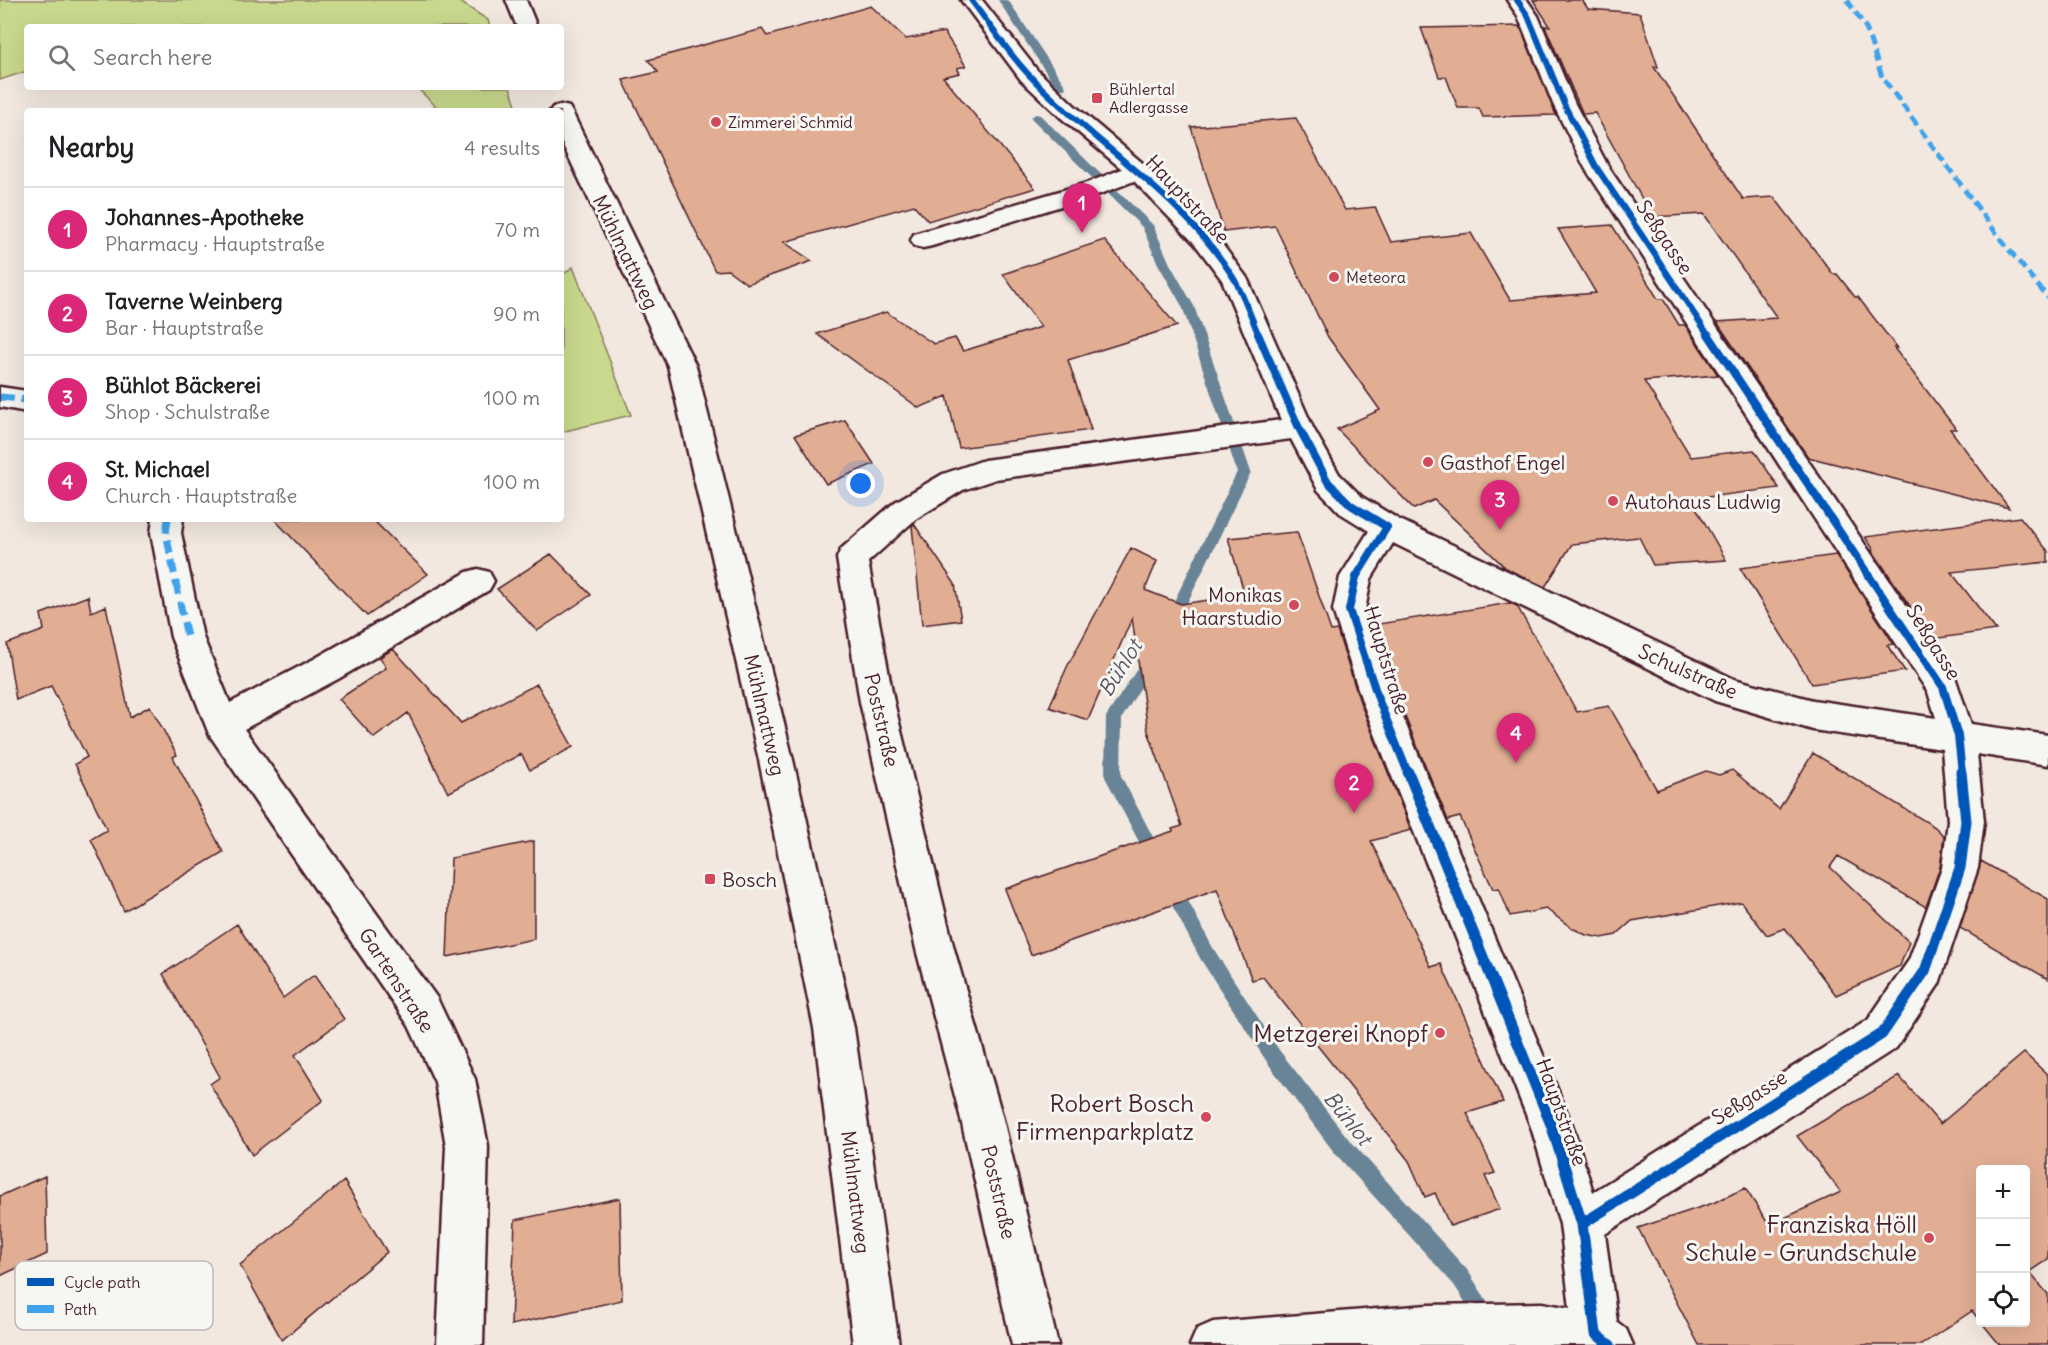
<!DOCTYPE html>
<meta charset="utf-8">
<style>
:root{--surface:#fff;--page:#f2f2f2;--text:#202124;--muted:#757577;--line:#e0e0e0;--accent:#db2777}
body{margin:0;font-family:Delius,sans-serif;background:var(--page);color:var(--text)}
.controls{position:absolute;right:18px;bottom:18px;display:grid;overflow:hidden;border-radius:6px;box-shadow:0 6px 24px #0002}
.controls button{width:54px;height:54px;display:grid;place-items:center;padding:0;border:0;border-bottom:2px solid var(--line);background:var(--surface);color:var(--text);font:30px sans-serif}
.you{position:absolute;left:861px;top:484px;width:21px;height:21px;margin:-15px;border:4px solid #fff;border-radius:50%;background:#1a73e8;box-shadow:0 0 0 9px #1a73e833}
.badge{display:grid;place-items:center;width:39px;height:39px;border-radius:50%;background:var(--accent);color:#fff;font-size:20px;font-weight:700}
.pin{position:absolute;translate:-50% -50px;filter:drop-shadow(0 2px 3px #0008)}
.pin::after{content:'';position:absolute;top:32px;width:21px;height:18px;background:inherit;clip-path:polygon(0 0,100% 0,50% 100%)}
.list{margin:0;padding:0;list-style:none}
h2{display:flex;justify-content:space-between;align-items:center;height:78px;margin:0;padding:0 24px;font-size:26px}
h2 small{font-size:20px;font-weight:400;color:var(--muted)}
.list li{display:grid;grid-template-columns:39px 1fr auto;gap:18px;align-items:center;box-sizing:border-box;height:84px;padding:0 24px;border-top:2px solid var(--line)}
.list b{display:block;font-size:22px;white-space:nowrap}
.list p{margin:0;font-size:20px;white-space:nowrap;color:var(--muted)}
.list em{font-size:20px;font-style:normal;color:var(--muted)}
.icon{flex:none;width:33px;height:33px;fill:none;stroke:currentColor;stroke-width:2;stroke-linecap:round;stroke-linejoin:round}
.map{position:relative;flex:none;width:2048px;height:1345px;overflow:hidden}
.search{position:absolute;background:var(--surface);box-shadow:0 6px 24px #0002;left:24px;top:24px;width:540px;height:66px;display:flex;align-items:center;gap:15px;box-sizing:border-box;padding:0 21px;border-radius:6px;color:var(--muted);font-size:22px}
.panel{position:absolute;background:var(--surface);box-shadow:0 6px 24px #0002;left:24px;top:108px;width:540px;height:414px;border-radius:6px}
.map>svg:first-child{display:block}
</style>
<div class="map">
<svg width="2048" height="1345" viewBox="0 0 2048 1345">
<rect width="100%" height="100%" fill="#f2e8df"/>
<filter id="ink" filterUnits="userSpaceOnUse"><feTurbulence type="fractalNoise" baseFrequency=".0167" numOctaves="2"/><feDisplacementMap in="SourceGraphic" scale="12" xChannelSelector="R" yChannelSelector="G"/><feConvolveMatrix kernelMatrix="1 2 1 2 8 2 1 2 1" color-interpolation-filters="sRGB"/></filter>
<g filter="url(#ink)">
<path fill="#c8d98d" stroke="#897c5c" stroke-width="1.5" d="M0,0H457L488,20L490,27H27V71L0,80Z
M416,87H510L518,111H441Z
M573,267L631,415L561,432V276Z"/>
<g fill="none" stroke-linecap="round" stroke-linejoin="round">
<path fill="#698497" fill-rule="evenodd" d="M998,0H1008L1066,87L1065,89H1057Z
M1036,114L1040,115L1153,225L1170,264L1194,306L1251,472L1176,626H1166L1164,622L1237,472L1182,306L1158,264L1142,227L1032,119L1031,117Z
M1151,653L1156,655L1158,659L1122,718L1121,776L1163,856L1161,861L1155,864L1149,861L1105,777L1106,717L1146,655Z
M1171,878L1177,880L1213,948L1279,1050L1347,1137L1468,1271L1515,1345H1493L1454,1285L1333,1151L1267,1062L1201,960L1165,892L1163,886L1165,880Z"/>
</g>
<path fill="#e1ae93" stroke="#4a1f2b" stroke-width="1.5" d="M1533,0H1582L1588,9L1640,13L1658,67H1654L1743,199L1774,197L1833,274H1837L1855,297H1858L1897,348H1894L1956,429H1950L2009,508L1808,457L1717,322L1777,318L1704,214L1652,217L1595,113L1583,114L1545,26H1550Z
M871,6L906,39L944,32L966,66L957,68L960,73L943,77L1035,188L928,221L914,205L784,242L812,261L747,284L728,270L715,271L623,80L658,72L648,60L762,29L767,36Z
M1520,26L1556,115L1483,117L1479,108H1458L1446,77H1439L1421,28Z
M1296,118L1345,210L1375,207L1391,242L1471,233L1510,300L1596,293L1558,229L1612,225L1658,299H1663L1679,325H1685L1718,375L1644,381L1691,457L1754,450L1779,488L1691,499L1726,560L1653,565L1639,537L1572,544L1545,587L1507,569L1434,500L1414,509L1337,429L1380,410L1328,337L1275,226L1224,232L1191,127Z
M1104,240L1177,326L1068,360L1091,430L959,448L947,396L919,408L817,334L886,312L934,344L955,338L963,351L1041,327L1003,274Z
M845,420L874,464L826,484L795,435Z
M2020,517L2048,551V562L1951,572L1996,630L1932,639L1872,550H1874L1865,537Z
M274,519H372L428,574L367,616Z
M914,524L955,584L961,620L922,625L912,526Z
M1297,532L1331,631L1337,630L1360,702L1411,830L1371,841L1431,967L1441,964L1503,1102L1467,1113L1495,1173L1485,1176L1500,1209L1450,1226L1435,1193L1425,1197L1409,1161L1263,977L1252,980L1217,889L1031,955L1005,889L1173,831L1172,829L1182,826L1148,731L1132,618L1088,720L1049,707L1068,665L1131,548L1157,561L1145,590L1181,604L1245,595L1228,538Z
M551,554L591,595L537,631L497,589Z
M1836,555L1894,644L1887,645L1905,671L1812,684L1740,568Z
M88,596L91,612L106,606L130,717L150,706L177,755L173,757L223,852L124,911L91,839L107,830L75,764L87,757L51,686L16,700L7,644L44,630L41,614Z
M1510,603L1517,606L1577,712L1609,706L1657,790L1706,771L1719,775L1732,770L1779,809L1813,753L1935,827L1944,836L1940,867L1926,907L1838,856L1830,867L1909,942L1900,966L1836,995L1785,928L1767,935L1741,902L1632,921L1616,935L1602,938L1586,935L1572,928L1546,909L1510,916L1499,888L1493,889L1460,817L1448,820L1398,700L1372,625Z
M393,649L461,723L537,684L573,747L530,770L521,754L448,793L408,713L374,738L339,699L386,668L380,657Z
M534,841V939L447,957L451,858Z
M1981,861L2048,899V979L1960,928Z
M237,924L283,998L314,975L344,1019L295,1055L323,1100L252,1155L210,1084L220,1077L163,974Z
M2024,1053L2048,1075V1259L2029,1272L2048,1294V1345H2000L1982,1323H2025V1170H1980V1321L1972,1311L1921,1345H1699L1638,1228L1713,1203L1745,1188L1769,1225L1841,1192L1797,1136L1899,1076L1940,1124Z
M45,1176L47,1254L0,1276V1196Z
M344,1181L387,1252L282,1340L240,1265Z
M620,1198L622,1300L511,1325L515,1220Z"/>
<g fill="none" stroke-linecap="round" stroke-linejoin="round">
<g stroke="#4a1f2b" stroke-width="5">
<path id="minor" d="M961,0H982L1037,70L1075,106L1146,166L1213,232L1247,278L1313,428L1339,474L1362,497L1398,519L1734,679L1813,700L1936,718L1928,692L1585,168L1553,104L1518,16L1507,0H1527L1538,16L1575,104L1609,168L1955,677L1971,724L2048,735V765L1977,754L1984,821L1978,868L1939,984L1896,1048L1605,1234L1617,1322L1626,1329L1633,1345H1190L1197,1329L1213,1322L1428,1305L1542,1303L1570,1308L1560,1224L1531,1127L1362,701L1333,610L1340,577L1369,531L1340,513L1318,490L1291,439L996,479L963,490L917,518L868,562L894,702L954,949L1002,1115L1058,1345H1012L960,1115L916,949L860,702L837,558L841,549L895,502L943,474L984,460L1281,420L1222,280L1195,244L1134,181L1103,193L932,246L923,248L914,246L911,240L914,234L1087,183L1122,169L1059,116L1021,80ZM1393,543L1715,701L1813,730L1942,749L1948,821L1942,868L1909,960L1868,1020L1593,1192L1573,1127L1396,701L1365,610L1371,579Z
M0,387L27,391V412L0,407Z
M153,519H183L181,533L203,637L230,703L314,659L467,572L478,569L489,572L494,581L489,590L338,679L244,729L437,998L475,1079L488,1146L483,1345H437L446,1146L435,1082L409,1026L209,734L171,637L151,533Z"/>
</g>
<g stroke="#4a1f2b" stroke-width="5">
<path id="major" d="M506,0H526L537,27H517Z
M561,105L569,107L572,112L696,366L793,760L854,1028L899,1345H853L814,1028L759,760L668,366L562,143L561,111H550L553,107Z"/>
</g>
<use href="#minor" fill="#f6f6f2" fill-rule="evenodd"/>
<use href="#major" fill="#f6f6f2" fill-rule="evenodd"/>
<path stroke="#40a2eb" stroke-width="5" stroke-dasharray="10 5" stroke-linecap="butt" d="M1847,0L1866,28L1882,77L2002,241L2048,298"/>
<path stroke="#40a2eb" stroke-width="7" stroke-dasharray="14 7" stroke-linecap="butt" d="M0,397L21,399L27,402
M168,519L166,533L187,637"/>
<g stroke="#f6f6f2" stroke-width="9">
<path id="cycleway-far2" d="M971,0C990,25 1008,53 1030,76C1095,145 1182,195 1233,277C1244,295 1251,317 1259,336
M1517,0L1528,16L1564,104L1597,168L1709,336"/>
</g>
<g stroke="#f6f6f2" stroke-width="12">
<path id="cycleway-far1" d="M1258,334L1299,428L1328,482L1351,505L1387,527L1356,577L1349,610L1379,701L1408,773
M1708,334L1943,687L1958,736L1962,773"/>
</g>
<g stroke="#f6f6f2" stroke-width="15">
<path id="cycleway" d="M1408,772L1552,1127L1582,1224L1596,1334L1610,1345
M1582,1224L1882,1034L1925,971L1960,868L1966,821L1961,772"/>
</g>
<use href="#cycleway-far2" stroke="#0057b8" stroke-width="6"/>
<use href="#cycleway-far1" stroke="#0057b8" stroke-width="8"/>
<use href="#cycleway" stroke="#0057b8" stroke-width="11"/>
</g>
</g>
<g fill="#d1495b" stroke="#f6f6f2" stroke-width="2">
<rect x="1091" y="92" width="12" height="12" rx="3"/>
<circle cx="716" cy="122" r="6"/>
<circle cx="1334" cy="277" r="6"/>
<circle cx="1428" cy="462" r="6"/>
<circle cx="1613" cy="501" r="6"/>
<circle cx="1294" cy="605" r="6"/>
<rect x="704" y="873" width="12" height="12" rx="3"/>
<circle cx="1440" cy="1033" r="6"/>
<circle cx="1206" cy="1117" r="6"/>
<circle cx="1929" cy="1238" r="6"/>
</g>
<g text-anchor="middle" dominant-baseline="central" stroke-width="6" stroke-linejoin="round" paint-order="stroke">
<g font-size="16" fill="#4a1f2b" stroke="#f6f6f2" text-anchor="start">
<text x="1109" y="89">Bühlertal<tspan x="1109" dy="18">Adlergasse</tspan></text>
<text x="728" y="122">Zimmerei Schmid</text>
<text x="1346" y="277">Meteora</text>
</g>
<g font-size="20" fill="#4a1f2b" stroke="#f6f6f2">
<text transform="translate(1188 199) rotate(47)">Hauptstraße</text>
<text transform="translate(1665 237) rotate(56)">Seßgasse</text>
<text transform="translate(626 252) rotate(64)">Mühlmattweg</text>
<text transform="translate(1934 642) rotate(58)">Seßgasse</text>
<text transform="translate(1387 660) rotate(73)">Hauptstraße</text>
<text transform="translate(1688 671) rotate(24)">Schulstraße</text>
<text transform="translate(765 715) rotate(77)">Mühlmattweg</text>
<text transform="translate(882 720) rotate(77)">Poststraße</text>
<text transform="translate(397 980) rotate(57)">Gartenstraße</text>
<text transform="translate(1749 1097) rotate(-32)">Seßgasse</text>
<text transform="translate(1562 1112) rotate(70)">Hauptstraße</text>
<text transform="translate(856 1192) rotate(83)">Mühlmattweg</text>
<text transform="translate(999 1192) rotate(77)">Poststraße</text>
</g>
<g font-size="20" fill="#4a1f2b" stroke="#f6f6f2" text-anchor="start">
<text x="1440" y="462">Gasthof Engel</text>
<text x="1625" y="501">Autohaus Ludwig</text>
<text x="1282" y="594" text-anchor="end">Monikas<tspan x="1282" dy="23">Haarstudio</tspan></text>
<text x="722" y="879">Bosch</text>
</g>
<g font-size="21" font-style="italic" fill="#5a5261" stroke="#f6f6f2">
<text transform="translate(1120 668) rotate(-58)">Bühlot</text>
<text transform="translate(1348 1118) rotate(51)">Bühlot</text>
</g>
<g font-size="24" fill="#4a1f2b" stroke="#f6f6f2" text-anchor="end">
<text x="1428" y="1033">Metzgerei Knopf</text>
<text x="1194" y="1103">Robert Bosch<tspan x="1194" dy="28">Firmenparkplatz</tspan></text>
<text x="1917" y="1224">Franziska Höll<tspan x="1917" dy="28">Schule - Grundschule</tspan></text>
</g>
</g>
<rect x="15" y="1261" width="198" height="69" rx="9" fill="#f6f6f2" stroke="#c2b6b6" stroke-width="1.5"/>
<rect x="27" y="1278" width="27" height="8" fill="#0057b8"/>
<rect x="27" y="1305" width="27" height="8" fill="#40a2eb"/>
<g font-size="16" fill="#4a1f2b">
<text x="64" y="1288">Cycle path</text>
<text x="64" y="1315">Path</text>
</g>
</svg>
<div class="controls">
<button>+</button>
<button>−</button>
<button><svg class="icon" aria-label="locate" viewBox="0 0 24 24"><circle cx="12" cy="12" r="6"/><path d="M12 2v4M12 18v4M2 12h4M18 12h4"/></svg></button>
</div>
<div class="you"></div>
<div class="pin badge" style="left:1082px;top:233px">1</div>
<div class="pin badge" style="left:1354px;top:813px">2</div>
<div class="pin badge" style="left:1500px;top:530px">3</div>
<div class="pin badge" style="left:1516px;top:763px">4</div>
<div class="search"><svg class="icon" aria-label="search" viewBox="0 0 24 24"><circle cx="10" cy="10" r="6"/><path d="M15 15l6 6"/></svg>Search here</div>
<section class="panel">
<h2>Nearby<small>4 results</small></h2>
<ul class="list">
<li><span class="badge">1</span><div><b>Johannes-Apotheke</b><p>Pharmacy · Hauptstraße</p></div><em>70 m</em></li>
<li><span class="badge">2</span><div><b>Taverne Weinberg</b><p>Bar · Hauptstraße</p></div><em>90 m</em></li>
<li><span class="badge">3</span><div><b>Bühlot Bäckerei</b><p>Shop · Schulstraße</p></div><em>100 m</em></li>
<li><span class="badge">4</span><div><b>St. Michael</b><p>Church · Hauptstraße</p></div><em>100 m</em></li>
</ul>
</section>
</div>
